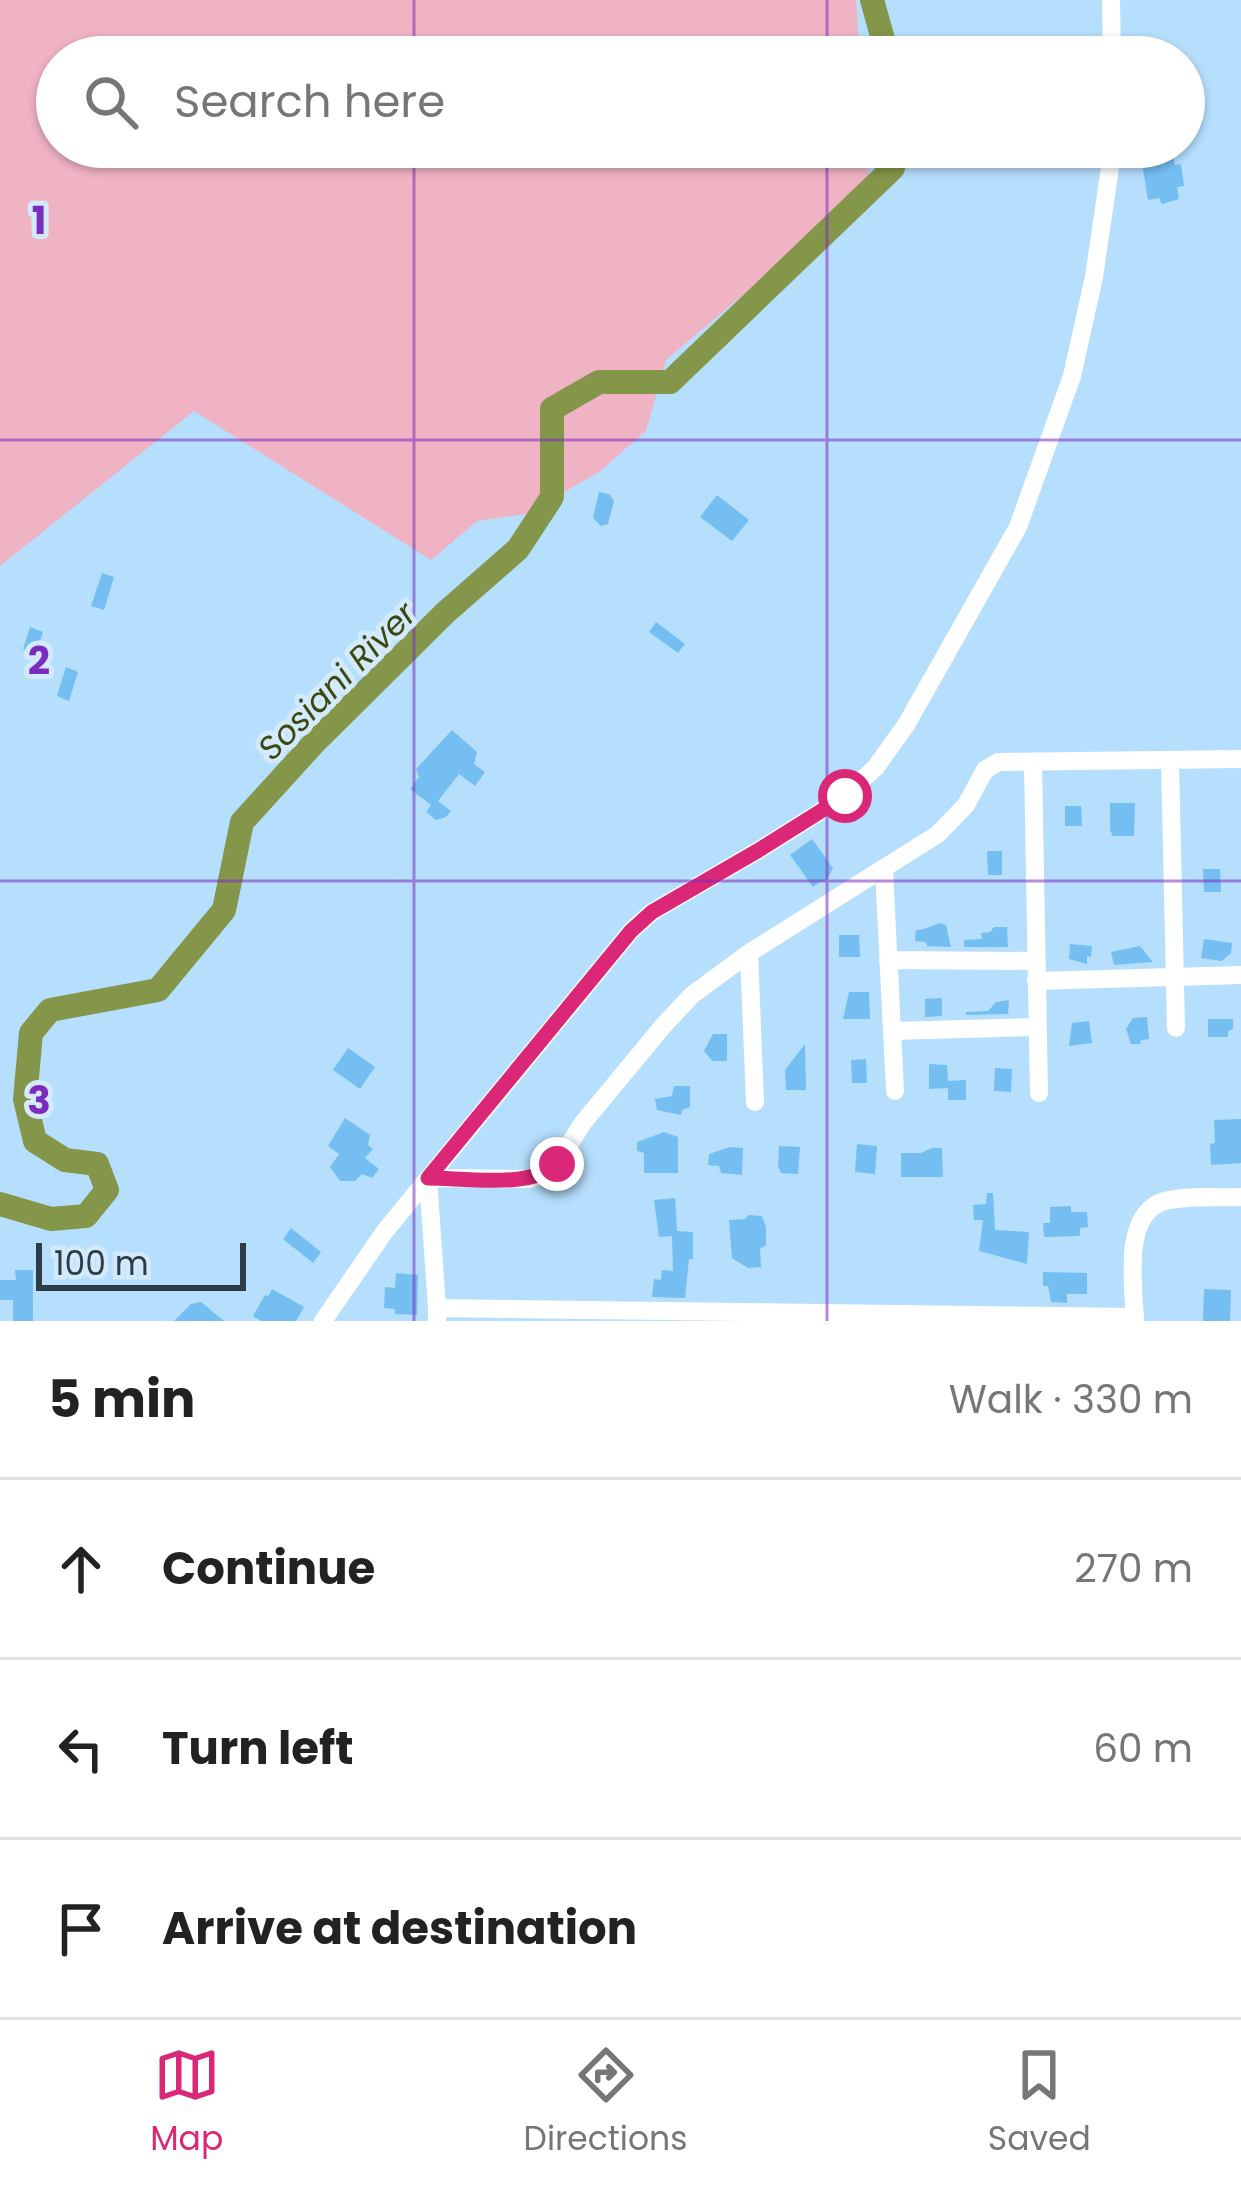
<!DOCTYPE html>
<meta charset="utf-8">
<style>
:root{--surface:#fff;--page:#f6f6f6;--text:#222;--muted:#767676;--line:#e0e0e0;--accent:#db2777}
body{margin:0;font-family:Poppins,sans-serif;background:var(--page);color:var(--text)}
.scale{position:absolute;left:36px;bottom:30px;width:210px;box-sizing:border-box;padding-left:12px;border:6px solid #2c3d48;border-top:0;font-size:33px;line-height:42px;white-space:nowrap;color:#2c3d48;-webkit-text-stroke:9px #d2eafc;paint-order:stroke}
.stop{position:absolute;width:36px;height:36px;margin:-27px;border:9px solid #db2777;border-radius:50%;background:#fff}
.stop.end{background:#db2777;border-color:#fff;box-shadow:0 3px 12px #0008}
.list{margin:0;padding:0;list-style:none}
h2{display:flex;justify-content:space-between;align-items:center;height:156px;margin:0;padding:0 48px;font-size:51px}
h2 small{font-size:39px;font-weight:400;color:var(--muted)}
.list li{display:grid;grid-template-columns:78px 1fr auto;gap:36px;align-items:center;box-sizing:border-box;height:180px;padding:0 48px;border-top:3px solid var(--line)}
.list b{display:block;font-size:45px;white-space:nowrap}
.list em{font-size:39px;font-style:normal;color:var(--muted)}
.icon{flex:none;width:66px;height:66px;fill:none;stroke:currentColor;stroke-width:2;stroke-linecap:round;stroke-linejoin:round}
.map{position:relative;flex:none;width:1241px;height:1321px;overflow:hidden}
.search{position:absolute;background:var(--surface);box-shadow:0 3px 9px #0004;left:36px;right:36px;top:36px;height:132px;display:flex;align-items:center;gap:30px;box-sizing:border-box;padding:0 42px;border-radius:66px;color:var(--muted);font-size:45px}
.sheet{height:696px;background:var(--surface)}
nav{display:flex;justify-content:space-around;align-items:center;box-sizing:border-box;height:168px;border-top:3px solid var(--line);background:var(--surface);font-size:33px;color:var(--muted)}
nav a{display:grid;justify-items:center;gap:6px}
nav .on{color:var(--accent)}
.map>svg:first-child{display:block}
</style>
<div class="map">
<svg width="1241" height="1321" viewBox="0 0 1241 1321">
<rect width="100%" height="100%" fill="#b6dffd"/>
<path fill="#efb3c4" d="M0,0H856L860,57H57V147H867L870,187L666,360L646,431L599,472L526,514L477,521L431,560L194,411L0,566Z"/>
<g fill="none" stroke-linecap="round" stroke-linejoin="round">
<path stroke="#849649" stroke-width="24" d="M872,0L888,57
M0,1204L51,1219L86,1216L107,1190L97,1164L65,1160L35,1141L25,1099L31,1033L50,1010L158,990L224,910L242,822L314,743L445,613L518,549L552,497V409L599,382H670L893,168L895,147"/>
</g>
<path fill="#74bef2" d="M1172,151L1175,165L1181,164L1184,186L1177,187L1179,199L1162,204L1159,198L1148,200L1142,163L1150,161L1149,155Z
M599,492L609,494L614,501L608,524L601,526L593,518Z
M717,495L749,520L732,541L700,517Z
M102,573L114,577L104,610L91,606Z
M656,622L685,644L678,653L649,632Z
M30,627L43,632L36,653L23,649Z
M66,667L78,672L69,701L57,696Z
M452,730L477,752L474,764L485,772L475,786L459,774L438,801L451,811L446,817L436,820L426,812L431,805L410,789L419,777L416,769Z
M1110,803H1135L1134,836H1113L1110,830Z
M1065,806H1081L1082,826H1065Z
M812,839L833,868L826,882L821,881L813,887L790,855Z
M987,851H1002V875H988Z
M1203,869H1220L1221,892H1204Z
M940,923L946,925L951,947L927,946L926,942L915,941L916,930L924,929Z
M994,927H1007L1008,947H964V940L982,939L981,933L990,932Z
M839,935H859L860,957H839Z
M1204,939L1232,943L1231,953L1222,961L1201,958Z
M1070,944L1092,946L1091,957L1087,956V964L1069,959Z
M1140,946L1153,962L1114,965L1111,952Z
M849,992H869L870,1019H843Z
M942,998V1016L925,1017V999Z
M1009,1000L1008,1014L966,1015V1012L988,1011L996,1002Z
M1147,1017L1149,1039L1141,1040L1140,1044H1131L1126,1029L1133,1018Z
M1208,1019H1233V1029L1228,1031V1037H1208Z
M1089,1021L1092,1043L1069,1046L1072,1023Z
M713,1034H727V1061H712L704,1051Z
M805,1044L806,1090H786L785,1070Z
M348,1048L375,1067L360,1089L333,1070Z
M866,1059L867,1083H852L851,1060Z
M929,1064L947,1065L948,1081L966,1080V1100H948V1088L929,1089Z
M995,1068L1012,1069L1011,1092L994,1091Z
M674,1086H690V1107L682,1110L681,1115L657,1110L655,1099L672,1096Z
M345,1118L370,1135L368,1145L373,1149L365,1158L379,1169L372,1178L362,1174L355,1181H340L330,1167L339,1154L328,1146Z
M1241,1119V1163L1211,1165L1210,1144L1215,1143L1214,1120Z
M664,1132L678,1137V1173H644V1153L637,1151V1142Z
M857,1144L877,1146L875,1174L855,1172Z
M779,1146L800,1147L798,1174L781,1173L778,1166Z
M730,1147L743,1148L742,1175L721,1173L719,1166L708,1165L709,1154Z
M932,1148H942L943,1177H901V1153H921Z
M987,1193H993L995,1230L1029,1232L1027,1264L979,1251L983,1220H974L973,1205L986,1204Z
M675,1198L677,1231L693,1232V1259H689L685,1298L652,1297L654,1279L661,1280L662,1270L673,1271L672,1236L659,1237L654,1200Z
M1071,1206V1212H1087L1088,1227L1080,1228V1236L1044,1237L1043,1223H1050V1207Z
M749,1215L762,1216L766,1227V1245L760,1249L761,1267L748,1268L732,1258L729,1220L745,1219Z
M291,1228L321,1252L313,1263L283,1239Z
M15,1270H33V1321H13V1300H0V1280H16Z
M1043,1272L1087,1273V1294H1067V1303L1051,1302L1048,1286H1043Z
M396,1273L418,1275L417,1315L395,1314V1309L384,1308L385,1287L395,1288Z
M272,1289L304,1307L296,1321H261L253,1316L265,1295L268,1296Z
M1204,1289L1231,1290L1230,1321H1203Z
M201,1302L224,1321H174L191,1304Z"/>
<g fill="none" stroke-linecap="round" stroke-linejoin="round">
<path stroke="#fff" stroke-width="18" d="M1111,0L1112,57
M1170,760L1176,1028
M1033,763L1039,1093
M884,870L895,1091
M749,953L755,1102
M888,960L1036,961
M1036,981L1241,975
M892,1031L1037,1027
M437,1308L428,1178L529,1179L547,1174L557,1164L582,1124L663,1026L692,995L749,953L938,834L966,805L985,770L998,762L1241,759
M323,1321L385,1231L631,931L652,912L759,850L845,796L876,767L906,725L1018,527L1072,376L1094,277L1113,147
M437,1321V1308L1135,1317
M1135,1321C1134,1287 1121,1213 1165,1201C1188,1195 1217,1198 1241,1197"/>
</g>
<g fill="none" stroke-linecap="round" stroke-linejoin="round">
<path stroke="#db2777" stroke-width="15" d="M557,1164C533,1189 463,1178 428,1178L631,931L652,912L759,850L845,796"/>
</g>
<path fill="none" stroke="#7b2cbf" stroke-width="3" stroke-opacity="0.55" d="M414,0V57M827,0V57M414,147V1321M827,147V1321M0,440H1241M0,881H1241"/>
<g text-anchor="middle" dominant-baseline="central" stroke-width="10" stroke-linejoin="round" paint-order="stroke">
<g font-size="33" font-style="italic" fill="#3d480e" stroke="#d2eafc">
<text transform="translate(337 681) rotate(-45)">Sosiani River</text>
</g>
</g>
<g font-size="39" text-anchor="middle" font-weight="bold" fill="#7b2cbf" stroke="#d2eafc" stroke-width="10" stroke-linejoin="round" paint-order="stroke">
<text x="39" y="234">1</text>
<text x="39" y="674">2</text>
<text x="39" y="1114">3</text>
</g>
</svg>
<div class="scale">100 m</div>
<div class="stop" style="left:845px;top:796px"></div>
<div class="stop end" style="left:557px;top:1164px"></div>
<div class="search"><svg class="icon" aria-label="search" viewBox="0 0 24 24"><circle cx="10" cy="10" r="6"/><path d="M15 15l6 6"/></svg>Search here</div>
</div>
<section class="sheet">
<h2>5 min<small>Walk · 330 m</small></h2>
<ul class="list">
<li><svg class="icon" aria-label="ahead" viewBox="0 0 24 24"><path d="M12 20V5M6 11l6-6 6 6"/></svg><div><b>Continue</b></div><em>270 m</em></li>
<li><svg class="icon" aria-label="left" viewBox="0 0 24 24"><path d="M17 20v-9H6M10 6l-5 5 5 5"/></svg><div><b>Turn left</b></div><em>60 m</em></li>
<li><svg class="icon" aria-label="arrive" viewBox="0 0 24 24"><path d="M6 21V4h12l-3 4 3 4H6"/></svg><div><b>Arrive at destination</b></div></li>
</ul>
</section>
<nav>
<a class="on"><svg class="icon" aria-label="map" viewBox="0 0 24 24"><path d="M3 6l6-2 6 2 6-2v14l-6 2-6-2-6 2zM9 4v14M15 6v14"/></svg>Map</a>
<a><svg class="icon" aria-label="directions" viewBox="0 0 24 24"><path d="M12 3l9 9-9 9-9-9zM9 14v-3h6M13 9l2 2-2 2"/></svg>Directions</a>
<a><svg class="icon" aria-label="saved" viewBox="0 0 24 24"><path d="M7 4h10v16l-5-4-5 4z"/></svg>Saved</a>
</nav>
